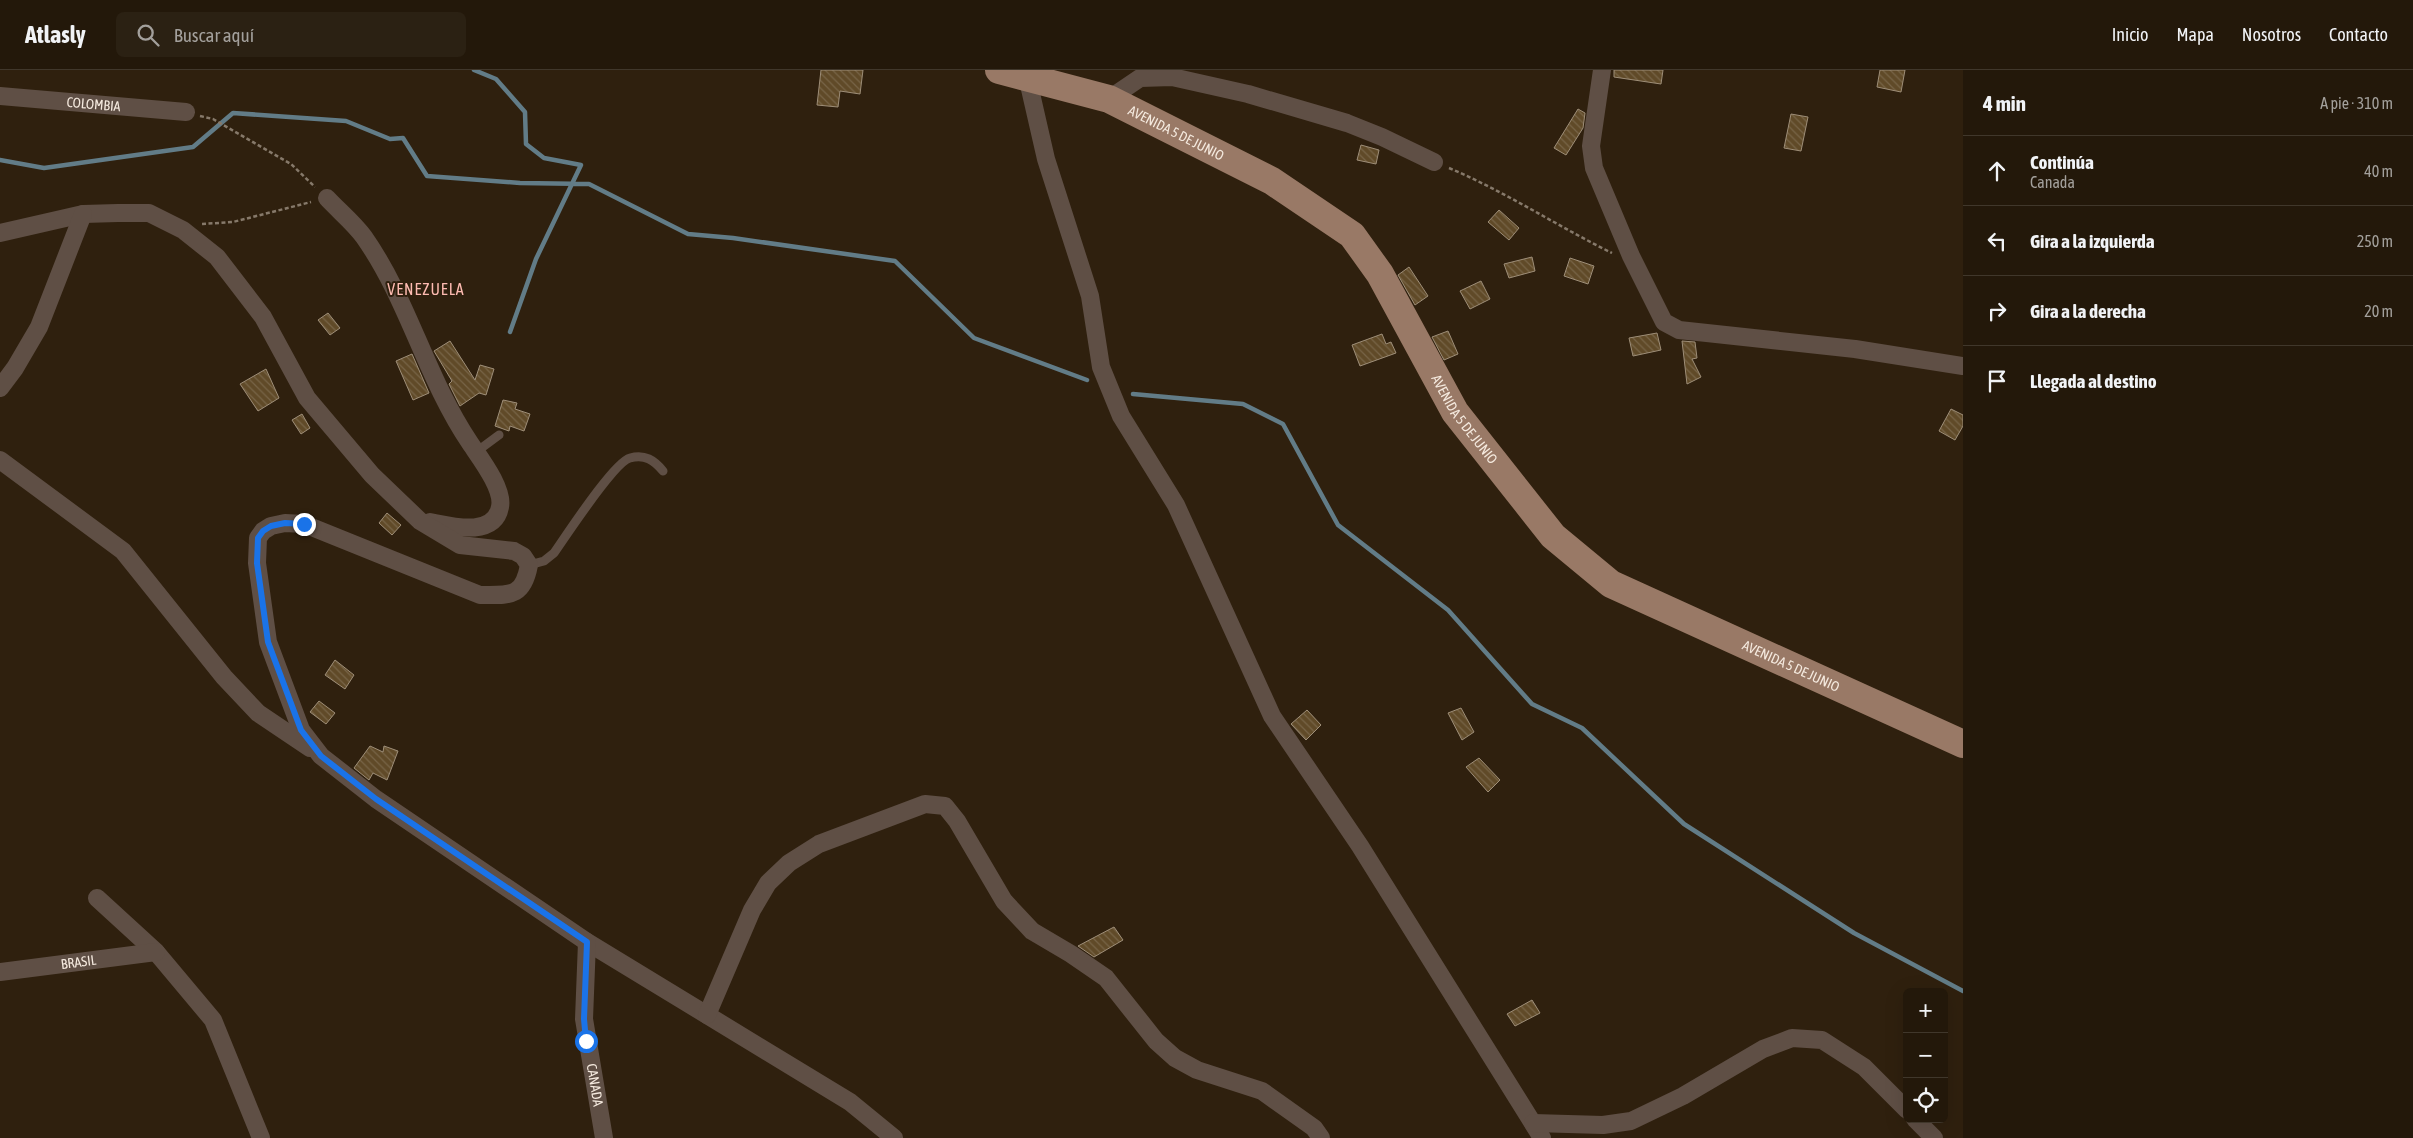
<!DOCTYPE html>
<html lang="es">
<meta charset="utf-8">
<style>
:root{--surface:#23180a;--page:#2b2113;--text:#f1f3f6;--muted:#a3a09c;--line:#40372b}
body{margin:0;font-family:"Asap Condensed",sans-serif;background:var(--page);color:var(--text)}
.controls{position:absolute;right:15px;bottom:15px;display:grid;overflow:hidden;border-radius:8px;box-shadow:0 5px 20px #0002}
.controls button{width:45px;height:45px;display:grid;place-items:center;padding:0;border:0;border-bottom:1px solid var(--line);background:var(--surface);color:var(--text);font:25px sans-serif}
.stop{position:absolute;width:15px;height:15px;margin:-11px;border:4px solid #1a73e8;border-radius:50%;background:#fff}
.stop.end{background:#1a73e8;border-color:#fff;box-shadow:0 1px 5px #0008}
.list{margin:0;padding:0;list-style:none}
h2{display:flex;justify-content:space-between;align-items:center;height:65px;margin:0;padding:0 20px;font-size:21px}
h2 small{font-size:16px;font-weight:400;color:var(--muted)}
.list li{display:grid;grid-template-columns:32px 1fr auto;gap:15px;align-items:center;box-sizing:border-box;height:70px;padding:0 20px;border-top:1px solid var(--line)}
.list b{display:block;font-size:19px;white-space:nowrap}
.list p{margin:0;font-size:16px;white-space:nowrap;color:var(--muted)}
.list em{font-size:16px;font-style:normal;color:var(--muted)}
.icon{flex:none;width:28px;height:28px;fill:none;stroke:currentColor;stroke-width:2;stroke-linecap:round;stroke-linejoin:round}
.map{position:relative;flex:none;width:1963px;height:1068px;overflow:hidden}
header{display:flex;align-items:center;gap:30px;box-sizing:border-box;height:70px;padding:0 25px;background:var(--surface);border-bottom:1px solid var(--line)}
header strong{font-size:24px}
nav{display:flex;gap:28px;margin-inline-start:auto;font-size:18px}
.search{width:350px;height:45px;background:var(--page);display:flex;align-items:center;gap:12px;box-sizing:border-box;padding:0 18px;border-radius:8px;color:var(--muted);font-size:19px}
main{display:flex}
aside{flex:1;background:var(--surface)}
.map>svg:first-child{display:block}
</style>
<header>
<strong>Atlasly</strong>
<div class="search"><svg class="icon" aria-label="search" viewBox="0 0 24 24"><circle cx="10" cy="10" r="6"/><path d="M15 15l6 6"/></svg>Buscar aquí</div>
<nav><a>Inicio</a><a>Mapa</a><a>Nosotros</a><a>Contacto</a></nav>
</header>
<main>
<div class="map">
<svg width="1963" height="1068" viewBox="0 0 1963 1068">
<defs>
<pattern id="building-back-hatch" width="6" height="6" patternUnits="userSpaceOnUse" patternTransform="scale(1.25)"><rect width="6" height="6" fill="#604a28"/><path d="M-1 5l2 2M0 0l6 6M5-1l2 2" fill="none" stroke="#776447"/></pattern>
</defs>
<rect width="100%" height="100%" fill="#2f200e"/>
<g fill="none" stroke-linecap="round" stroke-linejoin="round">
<path stroke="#627c87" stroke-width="4.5" d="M474,0L496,9L525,42L526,74L544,88L581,95L536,189L510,262
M0,90L44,98L193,77L233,43L346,51L390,69L403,68L427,106L520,113L589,114L688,164L733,168L895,191L974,268L1087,310
M1133,324L1243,334L1283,354L1338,455L1448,540L1532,634L1582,658L1684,754L1854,863L1963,921"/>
</g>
<path fill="url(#building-back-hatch)" stroke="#9e8e78" d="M821,0H863L860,24L840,21L838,37L817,35Z
M1614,0H1663L1661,14L1614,7Z
M1880,0H1905L1901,22L1877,17Z
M1578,39L1585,43L1583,58L1566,85L1554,78Z
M1791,44L1808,47L1801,81L1784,78Z
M1361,75L1379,80L1376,94L1357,90Z
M1499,140L1519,158L1509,170L1488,152Z
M1532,187L1535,201L1509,208L1504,194Z
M1570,188L1594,196L1588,214L1564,206Z
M1409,197L1428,226L1415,235L1398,205Z
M1481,211L1490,229L1470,239L1460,221Z
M328,243L340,258L330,265L318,250Z
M1448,261L1458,284L1444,290L1432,267Z
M1657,263L1661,280L1633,286L1629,268Z
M1382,264L1386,274L1391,272L1396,283L1360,296L1352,275Z
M450,271L475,310L480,295L494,299L486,325L479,323L460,336L449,314L452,311L434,281Z
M1682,271L1695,272L1697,288L1692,289L1701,307L1687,314Z
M412,284L429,323L413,330L396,291Z
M266,299L279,328L258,341L240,314Z
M503,330L517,333L515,339L530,344L524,361L510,356L509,361L495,356Z
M1951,339L1963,345V356L1955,370L1939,361Z
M302,344L310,358L301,364L292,350Z
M387,443L401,455L392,465L379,453Z
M335,590L354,605L345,619L325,605Z
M319,631L335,643L326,654L310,642Z
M1461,638L1474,662L1462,670L1448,643Z
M1307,640L1321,655L1306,670L1291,654Z
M370,676L383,682L384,676L398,681L387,710L373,703L369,710L354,698Z
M1479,688L1500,710L1488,722L1466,697Z
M1114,857L1123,870L1094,887L1078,876Z
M1532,930L1540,943L1515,956L1507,944Z"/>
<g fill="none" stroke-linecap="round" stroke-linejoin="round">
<path stroke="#86796a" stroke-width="2.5" stroke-dasharray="4 2.5" stroke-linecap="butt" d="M200,46L213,49L291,94L315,117
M1449,98C1506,122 1557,156 1612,183
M202,154L233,152L311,132"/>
<path stroke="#5f4f45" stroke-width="9" d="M476,382L499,365
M529,495L544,491L554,483C566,466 614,392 630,388C645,384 654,390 663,401"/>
<g stroke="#5f4f45" stroke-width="18">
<path d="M1602,0L1591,76L1594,98L1631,186L1664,252L1679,260L1855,279L1963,296"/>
<path d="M1027,6L1046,89L1090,226L1101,297L1121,346L1176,435L1272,646L1360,776L1542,1068"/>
<path id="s1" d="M0,26L186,42"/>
<path d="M1109,29L1140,8L1172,7L1248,24L1347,53L1382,67L1434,92"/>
<path d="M327,128C339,141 354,153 364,167C409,231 426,308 470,373C480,388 504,419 500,437C494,468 451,456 430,452"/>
<path d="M0,163L83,144L118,143H149L183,160L217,187L263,247L307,328L372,405L420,451L460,475L514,481L523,486L529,495C523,528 510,525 480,525L304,454L285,453L271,456L263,461L258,468L257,493L268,572L301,660L321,686L376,729L587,872L850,1032L894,1068"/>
<path d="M0,318L15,298L39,257L83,144"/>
<path d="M0,390L123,481L224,607L258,643L310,678"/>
<path d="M97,828L156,882L213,950L261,1068"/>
<path id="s2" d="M587,872L584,949L604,1068"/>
<path id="s3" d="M0,902L156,882"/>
<path d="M707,945L752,840L768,813L789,793L819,774L925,734L945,736L957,751L1004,831L1032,861L1071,884L1106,908L1156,971L1175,988L1197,1000L1262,1021L1314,1058L1321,1068"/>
<path d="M1915,1049L1934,1068"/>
<path d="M1533,1053L1603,1055L1631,1051L1683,1026L1763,979L1792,968L1822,970L1864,997L1907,1040"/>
</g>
<path stroke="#997966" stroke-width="28" id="s4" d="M999,0L1109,29L1272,111L1352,165L1380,204L1455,342L1553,466L1611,514L1963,674"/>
</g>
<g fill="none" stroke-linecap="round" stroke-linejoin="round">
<path stroke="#1a73e8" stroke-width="6" d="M304,454L285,453L271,456L263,461L258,468L257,493L268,572L301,660L321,686L376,729L587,872L584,949L586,971"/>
</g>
<g text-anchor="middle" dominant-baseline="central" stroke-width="4" stroke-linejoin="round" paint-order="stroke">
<g font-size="14" fill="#f5eadf" stroke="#2f200e">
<text stroke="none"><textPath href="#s1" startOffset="94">COLOMBIA</textPath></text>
<text stroke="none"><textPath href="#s4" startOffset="189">AVENIDA 5 DE JUNIO</textPath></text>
<text stroke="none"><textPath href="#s4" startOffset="609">AVENIDA 5 DE JUNIO</textPath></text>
<text stroke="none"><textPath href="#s4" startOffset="1029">AVENIDA 5 DE JUNIO</textPath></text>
<text stroke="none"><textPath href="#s3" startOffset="79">BRASIL</textPath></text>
<text stroke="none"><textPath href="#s2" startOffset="144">CANADA</textPath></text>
</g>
<g font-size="16" letter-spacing="1" fill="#febbb1" stroke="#2f200e">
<text x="426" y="219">VENEZUELA</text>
</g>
</g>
</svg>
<div class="controls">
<button>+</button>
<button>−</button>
<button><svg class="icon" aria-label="locate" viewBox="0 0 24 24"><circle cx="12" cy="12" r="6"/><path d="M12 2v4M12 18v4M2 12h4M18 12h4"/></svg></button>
</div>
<div class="stop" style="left:586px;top:971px"></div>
<div class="stop end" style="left:304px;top:454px"></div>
</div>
<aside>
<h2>4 min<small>A pie · 310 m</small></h2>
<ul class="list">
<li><svg class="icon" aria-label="ahead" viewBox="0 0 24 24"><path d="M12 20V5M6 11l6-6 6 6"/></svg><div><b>Continúa</b><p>Canada</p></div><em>40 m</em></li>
<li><svg class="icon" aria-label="left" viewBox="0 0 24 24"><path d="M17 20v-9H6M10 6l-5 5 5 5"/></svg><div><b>Gira a la izquierda</b></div><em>250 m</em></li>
<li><svg class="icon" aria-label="right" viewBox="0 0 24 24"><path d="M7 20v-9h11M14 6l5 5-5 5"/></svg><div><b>Gira a la derecha</b></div><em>20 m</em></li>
<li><svg class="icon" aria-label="arrive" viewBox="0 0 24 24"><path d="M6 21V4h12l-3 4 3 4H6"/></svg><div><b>Llegada al destino</b></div></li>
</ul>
</aside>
</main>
